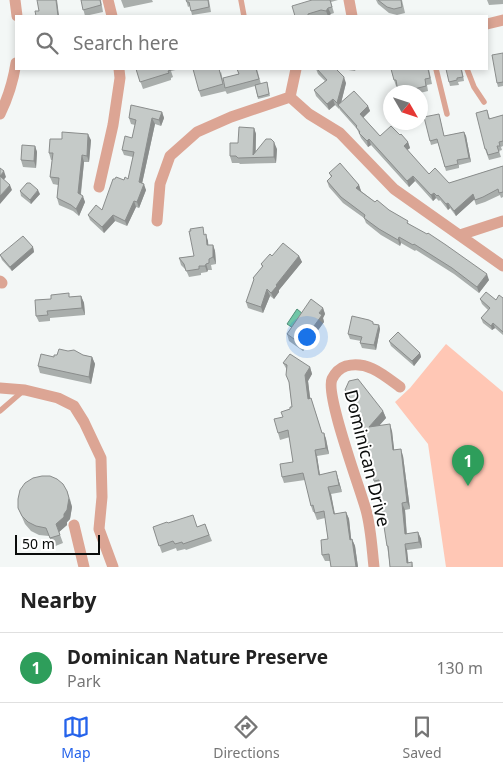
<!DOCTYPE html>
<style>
:root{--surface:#fff;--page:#f2f2f2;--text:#222;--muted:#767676;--line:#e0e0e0;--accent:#2563eb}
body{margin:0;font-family:"Noto Sans",sans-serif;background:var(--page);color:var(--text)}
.compass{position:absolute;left:383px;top:85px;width:45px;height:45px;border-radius:50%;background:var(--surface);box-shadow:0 2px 8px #0003;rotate:129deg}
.scale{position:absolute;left:15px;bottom:12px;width:85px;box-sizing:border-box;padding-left:5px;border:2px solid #0a0c0b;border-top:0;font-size:14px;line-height:18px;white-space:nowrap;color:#0a0c0b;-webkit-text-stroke:4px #fff;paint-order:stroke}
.you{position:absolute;left:306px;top:336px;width:18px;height:18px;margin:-12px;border:4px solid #fff;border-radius:50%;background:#1a73e8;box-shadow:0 0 0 8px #1a73e833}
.badge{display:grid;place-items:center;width:32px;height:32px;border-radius:50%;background:var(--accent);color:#fff;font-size:16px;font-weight:700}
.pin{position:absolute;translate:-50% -41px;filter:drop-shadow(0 1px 2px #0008)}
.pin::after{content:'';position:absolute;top:26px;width:18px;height:15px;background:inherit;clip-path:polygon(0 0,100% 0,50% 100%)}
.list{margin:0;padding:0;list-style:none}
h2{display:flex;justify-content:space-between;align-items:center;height:65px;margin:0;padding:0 20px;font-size:21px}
h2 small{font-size:16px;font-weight:400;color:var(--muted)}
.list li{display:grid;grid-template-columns:32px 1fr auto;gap:15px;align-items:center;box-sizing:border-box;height:70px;padding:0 20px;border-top:1px solid var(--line)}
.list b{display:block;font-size:19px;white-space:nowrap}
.list p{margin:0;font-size:16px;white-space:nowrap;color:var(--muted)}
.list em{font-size:16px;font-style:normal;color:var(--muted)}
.icon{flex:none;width:28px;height:28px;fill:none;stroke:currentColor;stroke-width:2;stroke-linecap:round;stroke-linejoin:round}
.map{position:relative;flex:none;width:503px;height:567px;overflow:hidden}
.search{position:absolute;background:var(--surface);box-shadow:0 2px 8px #0003;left:15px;right:15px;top:15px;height:55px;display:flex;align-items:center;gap:12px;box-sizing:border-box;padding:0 18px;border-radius:0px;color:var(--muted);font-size:19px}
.sheet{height:135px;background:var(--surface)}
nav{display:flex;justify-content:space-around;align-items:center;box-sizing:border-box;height:70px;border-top:1px solid var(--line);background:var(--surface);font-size:14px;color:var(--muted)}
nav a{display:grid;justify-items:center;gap:2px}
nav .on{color:var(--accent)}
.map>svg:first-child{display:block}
</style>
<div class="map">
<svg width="503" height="567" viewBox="0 0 503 567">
<rect width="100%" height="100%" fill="#f3f7f6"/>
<path fill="#ffc7b5" d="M446,344L503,392V567H446L428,444L395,402L410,388Z"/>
<path fill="#70c6a7" stroke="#518e78" d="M297,309L303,314L293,328L287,324Z"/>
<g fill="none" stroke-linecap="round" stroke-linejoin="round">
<path stroke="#dca594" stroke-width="5.5" d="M241,0L244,16
M436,69L447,114
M467,69L474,87L484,102
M0,411L23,391"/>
<path stroke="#dca594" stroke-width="11" d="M15,0L17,16
M108,0L112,16
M349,0L352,16
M487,24L503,20
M290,97L309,114L340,133L394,189L503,266
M290,97L296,69
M0,114C8,98 13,82 16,63
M99,187L113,125L120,78L119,69
M157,221L160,184L170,156L197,132L231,117L290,97
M460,235L503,221
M0,281L2,283
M0,388L25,390L58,398L74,406L84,422L101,458L102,497L99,529L113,567
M74,525L84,567
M374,567C372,549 371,528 366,510C360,488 325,395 332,379C335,373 340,368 346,366C367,360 384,375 400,387"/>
</g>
<path fill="#a9aeac" d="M81,0H101L103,12L85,16Z
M121,0H153H152L153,2L124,8Z
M186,0H209L211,12L192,15L190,6L188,7Z
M312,0H338L331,2L334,13L331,14L328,16H295Z
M376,0H402L405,13L397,15L389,13L378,4Z
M487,0H503V4L489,5Z
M503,53V86L498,87L497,83Z
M136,69H180L171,71L173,77L171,78V80L143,89Z
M237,69H260H257L261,84L267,82L270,96L258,99L255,86L227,94L225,90L226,91L201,97L199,91L221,72L224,84L239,74Z
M316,69L346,83L341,103L368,106L370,111L363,117L380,136L400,135L408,142L410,148L407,150L429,174L449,183L503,166V197L501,198L500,195L485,202L476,205L474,199L456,216L450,208L448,210L440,200L439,201L436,198L433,201L415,181L409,187L371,145L368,147L361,138L357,129L340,110L339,108V109L335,105L329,110L316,96L314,90L325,81L318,74Z
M342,69H356L355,71Z
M391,69H429L432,84L427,85L428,91L420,93V92H398L397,86H396L394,80Z
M462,69L464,81L458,82L459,85L450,86L449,82Z
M487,110L490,119L503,115V146L501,147L502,150L499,151L501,157L489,160L485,149Z
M162,112L164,118L161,126L155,124L142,184L146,190L139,208L136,207L127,226L115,221L104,233L90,220L88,215L102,210L115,179L124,180L128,179L133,157L124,155L122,150L132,138L135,125L131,124L129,118Z
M440,118L444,136L464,132L466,136L471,162L459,165V168L446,171L438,143L431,145L430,141Z
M254,128L256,134V152L277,149L276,163L240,164L239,163H232L230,156L238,143Z
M62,139L91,140L89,162H84L81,194L85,202L79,216L73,211L59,205L57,198L58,185L53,184L50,177L52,160H51L49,153Z
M35,146L37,152L36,168L23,167L21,160Z
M329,173L359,185L361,191L375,202L389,210L489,280L479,293L454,274L416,250L415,251L401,243L400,246L381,235L366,223L364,218L343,203L329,187L327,181L331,177Z
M20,191L40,194L31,204L21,196Z
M205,235L208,241V245H213L215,251L216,264L211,265L212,270H208L207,272L201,273V275L189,277L186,270L181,265L179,258L194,256Z
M33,247L34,252L12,271L2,260L0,255Z
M272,256H299L302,262L279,290V292L274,299L270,296L263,313L248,308L246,302L254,280L253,278L262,267L261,264Z
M81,296L84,303L85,315L50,318V321L39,322L36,316L70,297Z
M503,298V335L495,328L492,330L483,323L481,318L488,310L482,304L480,299L496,300Z
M323,308L325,314L323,318L324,322L303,351L289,341L287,334Z
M374,324L379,325L380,329L376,350L362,348L360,343L361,341L350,339L348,334Z
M389,341L420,353L421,357L414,366L391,346Z
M57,355H83L92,357L95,364L91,384L40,373L38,366L54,357Z
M283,363L310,367L312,374L308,381L310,398H311L322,433H324L326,439L329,454L317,456L320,475L336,471L342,492L331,494L335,514L346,512L349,519L351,540L352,539L355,546L358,567H331L330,561H325L322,555L328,539L325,518L317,520L314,512H313L311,506L305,480L284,483L282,477L293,462L290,437L280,440L278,433L283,417L292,407L289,383L287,370Z
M345,390L383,411L386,418L378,426L392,431L394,450L403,456L410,509L405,510L407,534L418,532L421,539L422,548L407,550L408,563L412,562L413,567H390L379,487L376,488L374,481L373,471L370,464L368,446L364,447L362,440L361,430H358L356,424L350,400Z
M70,499L72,507L70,519L67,522V525L59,532L63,543L53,547L49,536L39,535L31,531L25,524L18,508Z
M168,523L197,527L205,524L212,541L186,550L185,549L177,551L176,548L162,553L153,527Z"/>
<path fill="#8a8d8c" d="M56,0H57L59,16H58Z
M328,8L331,14L328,16L326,11Z
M344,77L346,83L340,107L338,105L339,109L337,103Z
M333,99L335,105L329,110L327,104Z
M368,106L370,111L362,119L360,114Z
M162,112L164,118L161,126L159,120Z
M152,118L155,124L141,188L139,182Z
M254,128L256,134L255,157L253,155Z
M464,132L466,136L471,162L469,158Z
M88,134L91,140L89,162L87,156Z
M369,139L371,145L368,147L367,141Z
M274,142L277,149L276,163L274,157Z
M408,142L410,148L406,151L404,146Z
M35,146L37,152L36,168L34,161Z
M82,155L84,162L80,199L78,193Z
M4,171L6,177L2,182L0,176Z
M413,176L415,181L409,187L407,181Z
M144,184L146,190L139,208L137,202Z
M10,185L12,190L0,204V196Z
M359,185L361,191L358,193L356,188Z
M38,190L40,194L31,204L30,200Z
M434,193L436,198L433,201L431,195Z
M473,194L475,199L456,216L454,211Z
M83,196L85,202L79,216L76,209Z
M134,201L136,207L127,226L125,221Z
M448,203L450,208L448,210L446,204Z
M113,215L115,221L104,233L102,227Z
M206,234L208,241L209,252L207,245Z
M399,237L401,243L400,246L398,240Z
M213,245L215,251L216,264L213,257Z
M33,247L34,252L12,271L10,267Z
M299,256L302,262L279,290V292L274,299L271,293L276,285Z
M206,264L208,270L207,272L205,266Z
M487,274L489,280L479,293L477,287Z
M267,289L270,296L263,313L261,307Z
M81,296L84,303L85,315L82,308Z
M323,308L325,314L323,318L324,322L303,351L301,344Z
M493,323L495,328L492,330L491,326Z
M379,325L380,329L376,350L374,345Z
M420,353L421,357L414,366L412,361Z
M92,357L95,364L91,384L89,377Z
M310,367L312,374L308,381L311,405L308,399L305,375Z
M383,411L386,418L372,434L369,427Z
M390,424L392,431L395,457L393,450Z
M324,433L326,439L329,454L326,448Z
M401,449L403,456L410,509L407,502Z
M315,450L317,456L321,482L319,475Z
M336,471L342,492L339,485Z
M328,487L331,494L336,521L334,514Z
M67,491L72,507L70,519L67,522V525L59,532L56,524Z
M402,503L405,510L407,541L405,534Z
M346,512L349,519L352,546L350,540Z
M418,532L421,539L422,548L419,542Z
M352,539L355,546L358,567H356Z
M405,544L407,550L409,567L407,563Z"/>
<path fill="#c5cac8" stroke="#8a8d8c" d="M37,0H56L58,16H36L35,11H39Z
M81,0H100L101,5L83,10Z
M186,0H208L209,7L191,11L189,2H187Z
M312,0H330L332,7L328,8L326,11L321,10L308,14V16H295L292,6Z
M378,0H401L402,7L394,9L387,7Z
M503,53V82L497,83L492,55Z
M136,69H170L171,70L168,71L169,73L140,82Z
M193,69H219L223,84L199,91Z
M237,69H256L259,79L225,88L223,78L239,74Z
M317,69H336L344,77L337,103L333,99L327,104L314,90L327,80Z
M391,69H428L430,78L425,79L426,86L414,89L415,92H398L396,80H394Z
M446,69H461L463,77L457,78V80L449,82Z
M267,82L269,94L258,97L255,85Z
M354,91L368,106L360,114L380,136L391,126L400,135L401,134L408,142L404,146L429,174L435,168L449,183L503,166V192L499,193L498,189L483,197L475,200L473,194L454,211L448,203L446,204L438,195L437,196L434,193L431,195L413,176L407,181L369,139L367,141L359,133L360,132L356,127L357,126L338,105Z
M131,105L162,112L159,120L152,118L139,182L144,184L137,202L134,201L125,221L113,215L102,227L88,215L96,205L102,210L113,179H115L116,177L124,180L125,177L128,179L134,152L122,150L125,136L132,138L136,120L129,118Z
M487,110L489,119L503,115V141L499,142L500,146H497L499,152L488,155L486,149H485L476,113Z
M439,114L444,136L464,132L469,158L457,160L458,164L445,167L437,139L430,141L424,117Z
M239,127L254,128L253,155L266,139H271L274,142V157L238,158L236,156H230V143H238Z
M62,132L88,134L87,156L82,155L78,193L83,196L76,209L71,205L57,198L59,178L50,177L53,153H49L50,139H62Z
M22,145L35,146L34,161L21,160Z
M340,163L359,185L356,188L375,202L377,200L389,210L408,221L407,223L427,234L428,233L446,245L487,274L477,287L452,268L414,244L413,245L399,237L398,240L379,229L364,218L365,215L341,197L327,181L332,176L329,173Z
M0,168L4,171L0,176L10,185L0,196Z
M27,183H30L38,190L30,200L20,191Z
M203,227L204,235L206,234L207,245H213V257L209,259V263L206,264L205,266H199V269L186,271L184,264L179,258L194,256L189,231H191L190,229Z
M23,236L33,247L10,267L0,255Z
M283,243L299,256L276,285L277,286L271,293L267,289L261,307L246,302L254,279L253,278L263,266L261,264L270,254L272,256Z
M486,292L496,300L499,295L503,298V332L493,323L491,326L481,318L490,308L480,299Z
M69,293V297L81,296L82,308L47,311L48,315L36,316L35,300L51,299V295Z
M311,299L323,308L319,313L322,315L301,344L287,334Z
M352,316L369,320L373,322V324L379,325L374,345L360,343L362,337L348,334Z
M398,332L420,353L412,361L389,341Z
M59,349L68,351L74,350L83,355L92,357L89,377L38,366L41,354L54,357V355H57Z
M290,354L310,367L305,375L308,399L311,398L322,433H324L326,448L315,450L319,475L336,471L339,485L328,487L334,514L346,512L350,540L352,539L356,567H331L329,554L322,555L321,540L328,539L324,511L315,513L313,505L311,506L303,473L282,477L280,464L293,462L288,430L278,433L274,419L283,417L281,412L290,409V407H292L289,382L286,375L287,365L283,363Z
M358,379L383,411L369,427L390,424L393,450L401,449L407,502L402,503L405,534L418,532L419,542L405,544L407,563L412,562V567H390L388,546H387L381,507L379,480L374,481L372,464H370L367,439L362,440L360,423L356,424L349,395L345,390L349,381Z
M42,476H50L57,479L63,484L67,491L69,498L67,510L64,514V517L56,524L60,535L50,538L46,528L36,526L28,522L22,516L18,508V499L20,490L25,483L33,478Z
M193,515L197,527L205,524L209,535L183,544L182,542L175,544L173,541L159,546L153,527L167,522L168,523Z"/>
<g text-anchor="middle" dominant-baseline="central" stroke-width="4" stroke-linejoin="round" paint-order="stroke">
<g font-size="18" fill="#0a0c0b" stroke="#fff">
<text transform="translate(368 458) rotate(76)">Dominican Drive</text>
</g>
</g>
</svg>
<svg class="compass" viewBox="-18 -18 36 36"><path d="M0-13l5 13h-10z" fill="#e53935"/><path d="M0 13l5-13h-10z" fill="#767676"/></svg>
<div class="scale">50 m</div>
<div class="you"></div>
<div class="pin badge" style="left:468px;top:486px;background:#2e9e5b">1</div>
<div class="search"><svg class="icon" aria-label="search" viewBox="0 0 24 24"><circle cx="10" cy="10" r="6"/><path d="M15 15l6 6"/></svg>Search here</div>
</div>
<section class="sheet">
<h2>Nearby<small></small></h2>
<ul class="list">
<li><span class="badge" style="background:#2e9e5b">1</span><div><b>Dominican Nature Preserve</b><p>Park</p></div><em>130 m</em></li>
</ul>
</section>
<nav>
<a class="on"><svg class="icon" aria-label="map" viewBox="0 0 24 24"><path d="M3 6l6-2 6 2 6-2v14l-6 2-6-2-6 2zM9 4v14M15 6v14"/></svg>Map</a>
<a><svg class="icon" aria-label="directions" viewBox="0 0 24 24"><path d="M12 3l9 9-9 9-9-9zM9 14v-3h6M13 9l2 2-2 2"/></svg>Directions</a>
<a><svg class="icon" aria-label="saved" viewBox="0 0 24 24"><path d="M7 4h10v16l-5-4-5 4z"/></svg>Saved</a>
</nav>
